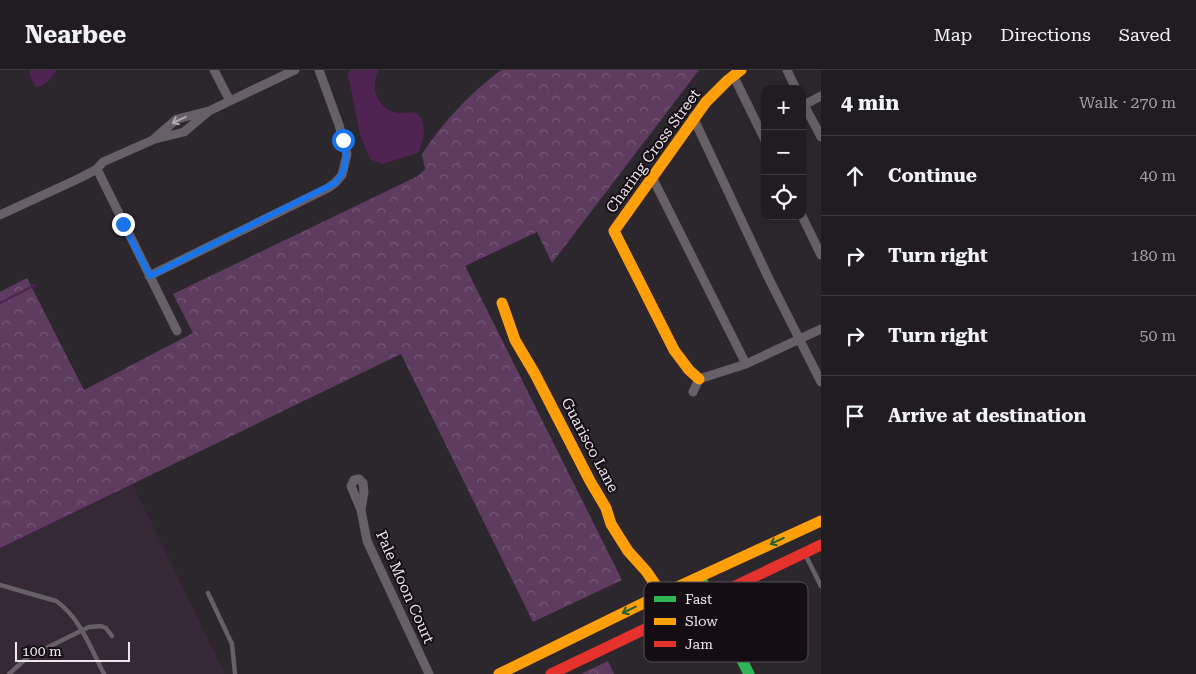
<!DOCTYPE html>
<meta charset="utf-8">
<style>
:root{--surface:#211c22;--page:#2d292f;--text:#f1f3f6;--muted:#a2a1a5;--line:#3e3a40}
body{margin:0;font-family:"Roboto Serif",serif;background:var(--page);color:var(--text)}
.controls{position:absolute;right:15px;top:15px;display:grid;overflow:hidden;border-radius:10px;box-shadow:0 5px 20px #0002}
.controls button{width:45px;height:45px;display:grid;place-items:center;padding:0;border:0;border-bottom:1px solid var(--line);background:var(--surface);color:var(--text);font:25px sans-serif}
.scale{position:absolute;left:15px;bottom:12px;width:115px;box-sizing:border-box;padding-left:5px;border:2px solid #eee5ee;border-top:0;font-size:14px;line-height:18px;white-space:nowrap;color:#eee5ee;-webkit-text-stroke:4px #140e14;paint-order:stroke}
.stop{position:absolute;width:15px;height:15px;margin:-11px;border:4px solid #1a73e8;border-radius:50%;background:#fff}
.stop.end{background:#1a73e8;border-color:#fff;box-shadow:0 1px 5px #0008}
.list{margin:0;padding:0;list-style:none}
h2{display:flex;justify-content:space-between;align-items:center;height:65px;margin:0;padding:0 20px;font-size:21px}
h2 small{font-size:16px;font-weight:400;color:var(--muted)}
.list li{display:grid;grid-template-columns:32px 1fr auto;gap:15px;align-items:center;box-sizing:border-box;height:80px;padding:0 20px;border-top:1px solid var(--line)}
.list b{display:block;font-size:19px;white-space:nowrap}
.list em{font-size:16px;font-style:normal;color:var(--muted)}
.icon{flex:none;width:28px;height:28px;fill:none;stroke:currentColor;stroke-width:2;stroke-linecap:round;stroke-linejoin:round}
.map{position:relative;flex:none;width:821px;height:604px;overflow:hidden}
header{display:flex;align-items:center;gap:30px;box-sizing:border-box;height:70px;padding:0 25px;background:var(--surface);border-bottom:1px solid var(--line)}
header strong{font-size:24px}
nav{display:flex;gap:28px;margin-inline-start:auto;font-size:18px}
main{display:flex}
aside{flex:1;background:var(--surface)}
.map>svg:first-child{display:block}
</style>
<header>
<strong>Nearbee</strong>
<nav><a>Map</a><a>Directions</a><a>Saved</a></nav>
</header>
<main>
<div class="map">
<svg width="821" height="604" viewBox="0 0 821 604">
<defs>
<pattern id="forest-crowns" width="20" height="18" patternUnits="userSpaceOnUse" patternTransform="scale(1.25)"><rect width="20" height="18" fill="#5d3c60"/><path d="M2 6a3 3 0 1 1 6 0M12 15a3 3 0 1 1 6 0" fill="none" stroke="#755877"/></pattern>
</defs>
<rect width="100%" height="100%" fill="#2c262d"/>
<path fill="#372838" d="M132,413L225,604H0V478Z"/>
<path fill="url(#forest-crowns)" d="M501,0H699L552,193L537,162L465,196L622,510L533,552L401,284L0,478V222L27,208L84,320L193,263L173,224L418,106L425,99L422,84C443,52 470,23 501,0Z
M608,591L614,604H581Z"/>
<path fill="#4f2452" d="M29,0H57C51,8 46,16 36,17L33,14Z
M351,0H379C369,17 377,39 397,43C403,44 410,41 416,43C428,49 424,74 418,83L382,94L370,89L360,65L348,4Z"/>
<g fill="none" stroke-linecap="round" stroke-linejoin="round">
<path stroke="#4f2452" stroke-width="2.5" d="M0,233L35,215"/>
<path stroke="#686068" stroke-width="4.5" d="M806,486L821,516
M0,515L56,531C80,547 91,579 104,604
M208,523L232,574L235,604
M9,604L28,587L89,557L101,556L106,558L112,566"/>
<path stroke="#686068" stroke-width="9" d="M214,0L230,31
M787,0L796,19
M733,5L765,70
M802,31L821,67
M804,35L821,26
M693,47L769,209L821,312
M155,68L177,49L209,41L295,0
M97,99L177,261
M653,109L746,294
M0,145L80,108L97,99L103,92L155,69L184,62L209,41
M802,146L821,185
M149,206L328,118L335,113L342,105L347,84L339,55L319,0
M693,322L699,309L746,294L821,259
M359,409L363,413L364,422L361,440L351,416L354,410Z
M361,440L367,471L429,604"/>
<path stroke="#30b455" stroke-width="11" d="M700,507L749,604"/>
<path stroke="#ff9f0a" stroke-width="11" d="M502,233L515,270L535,304L590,411L606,438L611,454L628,481L646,501L662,524
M699,309L689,300L674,280L614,161L706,32L728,10L741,0
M499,604L662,524L821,451"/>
<path stroke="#e5322d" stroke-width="11" d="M551,604L821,475"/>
</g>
<defs><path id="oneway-shaft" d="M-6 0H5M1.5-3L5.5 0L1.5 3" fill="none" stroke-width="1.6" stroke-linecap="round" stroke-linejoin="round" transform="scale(1.25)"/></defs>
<use stroke="#b2a9b2" href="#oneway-shaft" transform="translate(179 50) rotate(155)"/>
<g stroke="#226134">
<use href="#oneway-shaft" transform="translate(777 471) rotate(155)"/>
<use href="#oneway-shaft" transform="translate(629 540) rotate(154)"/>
</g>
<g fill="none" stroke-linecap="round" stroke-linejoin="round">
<path stroke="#1a73e8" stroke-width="6" d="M123,154L150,206L335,113C347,99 348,87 343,70"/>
</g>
<g text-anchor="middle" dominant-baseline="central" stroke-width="4" stroke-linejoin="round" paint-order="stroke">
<g font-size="15" fill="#eee5ee" stroke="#140e14">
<text transform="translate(653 81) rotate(-54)">Charing Cross Street</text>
<text transform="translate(590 375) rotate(62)">Guarisco Lane</text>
<text transform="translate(405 517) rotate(66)">Pale Moon Court</text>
</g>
</g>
<rect x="644" y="512" width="164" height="80" rx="8" fill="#140e14" stroke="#554e55" stroke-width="1"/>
<rect x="654" y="526" width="22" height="6" fill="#30b455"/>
<rect x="654" y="548" width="22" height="7" fill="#ff9f0a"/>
<rect x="654" y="571" width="22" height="6" fill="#e5322d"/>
<g font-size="14" fill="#eee5ee">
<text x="685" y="534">Fast</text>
<text x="685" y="556">Slow</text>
<text x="685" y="579">Jam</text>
</g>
</svg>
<div class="controls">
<button>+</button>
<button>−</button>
<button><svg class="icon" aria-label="locate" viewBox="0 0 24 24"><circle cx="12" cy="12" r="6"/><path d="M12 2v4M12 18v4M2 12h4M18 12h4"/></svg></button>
</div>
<div class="scale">100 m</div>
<div class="stop" style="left:343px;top:70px"></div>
<div class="stop end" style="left:123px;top:154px"></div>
</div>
<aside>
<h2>4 min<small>Walk · 270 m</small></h2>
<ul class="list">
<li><svg class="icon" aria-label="ahead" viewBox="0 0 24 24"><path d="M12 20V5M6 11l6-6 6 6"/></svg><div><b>Continue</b></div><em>40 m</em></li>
<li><svg class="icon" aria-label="right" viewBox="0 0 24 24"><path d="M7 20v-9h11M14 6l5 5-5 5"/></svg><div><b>Turn right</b></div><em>180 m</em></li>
<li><svg class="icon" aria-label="right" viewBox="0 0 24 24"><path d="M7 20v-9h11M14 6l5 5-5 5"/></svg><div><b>Turn right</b></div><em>50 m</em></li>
<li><svg class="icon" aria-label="arrive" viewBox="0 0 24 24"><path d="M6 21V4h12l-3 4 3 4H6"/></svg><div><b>Arrive at destination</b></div></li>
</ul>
</aside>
</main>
